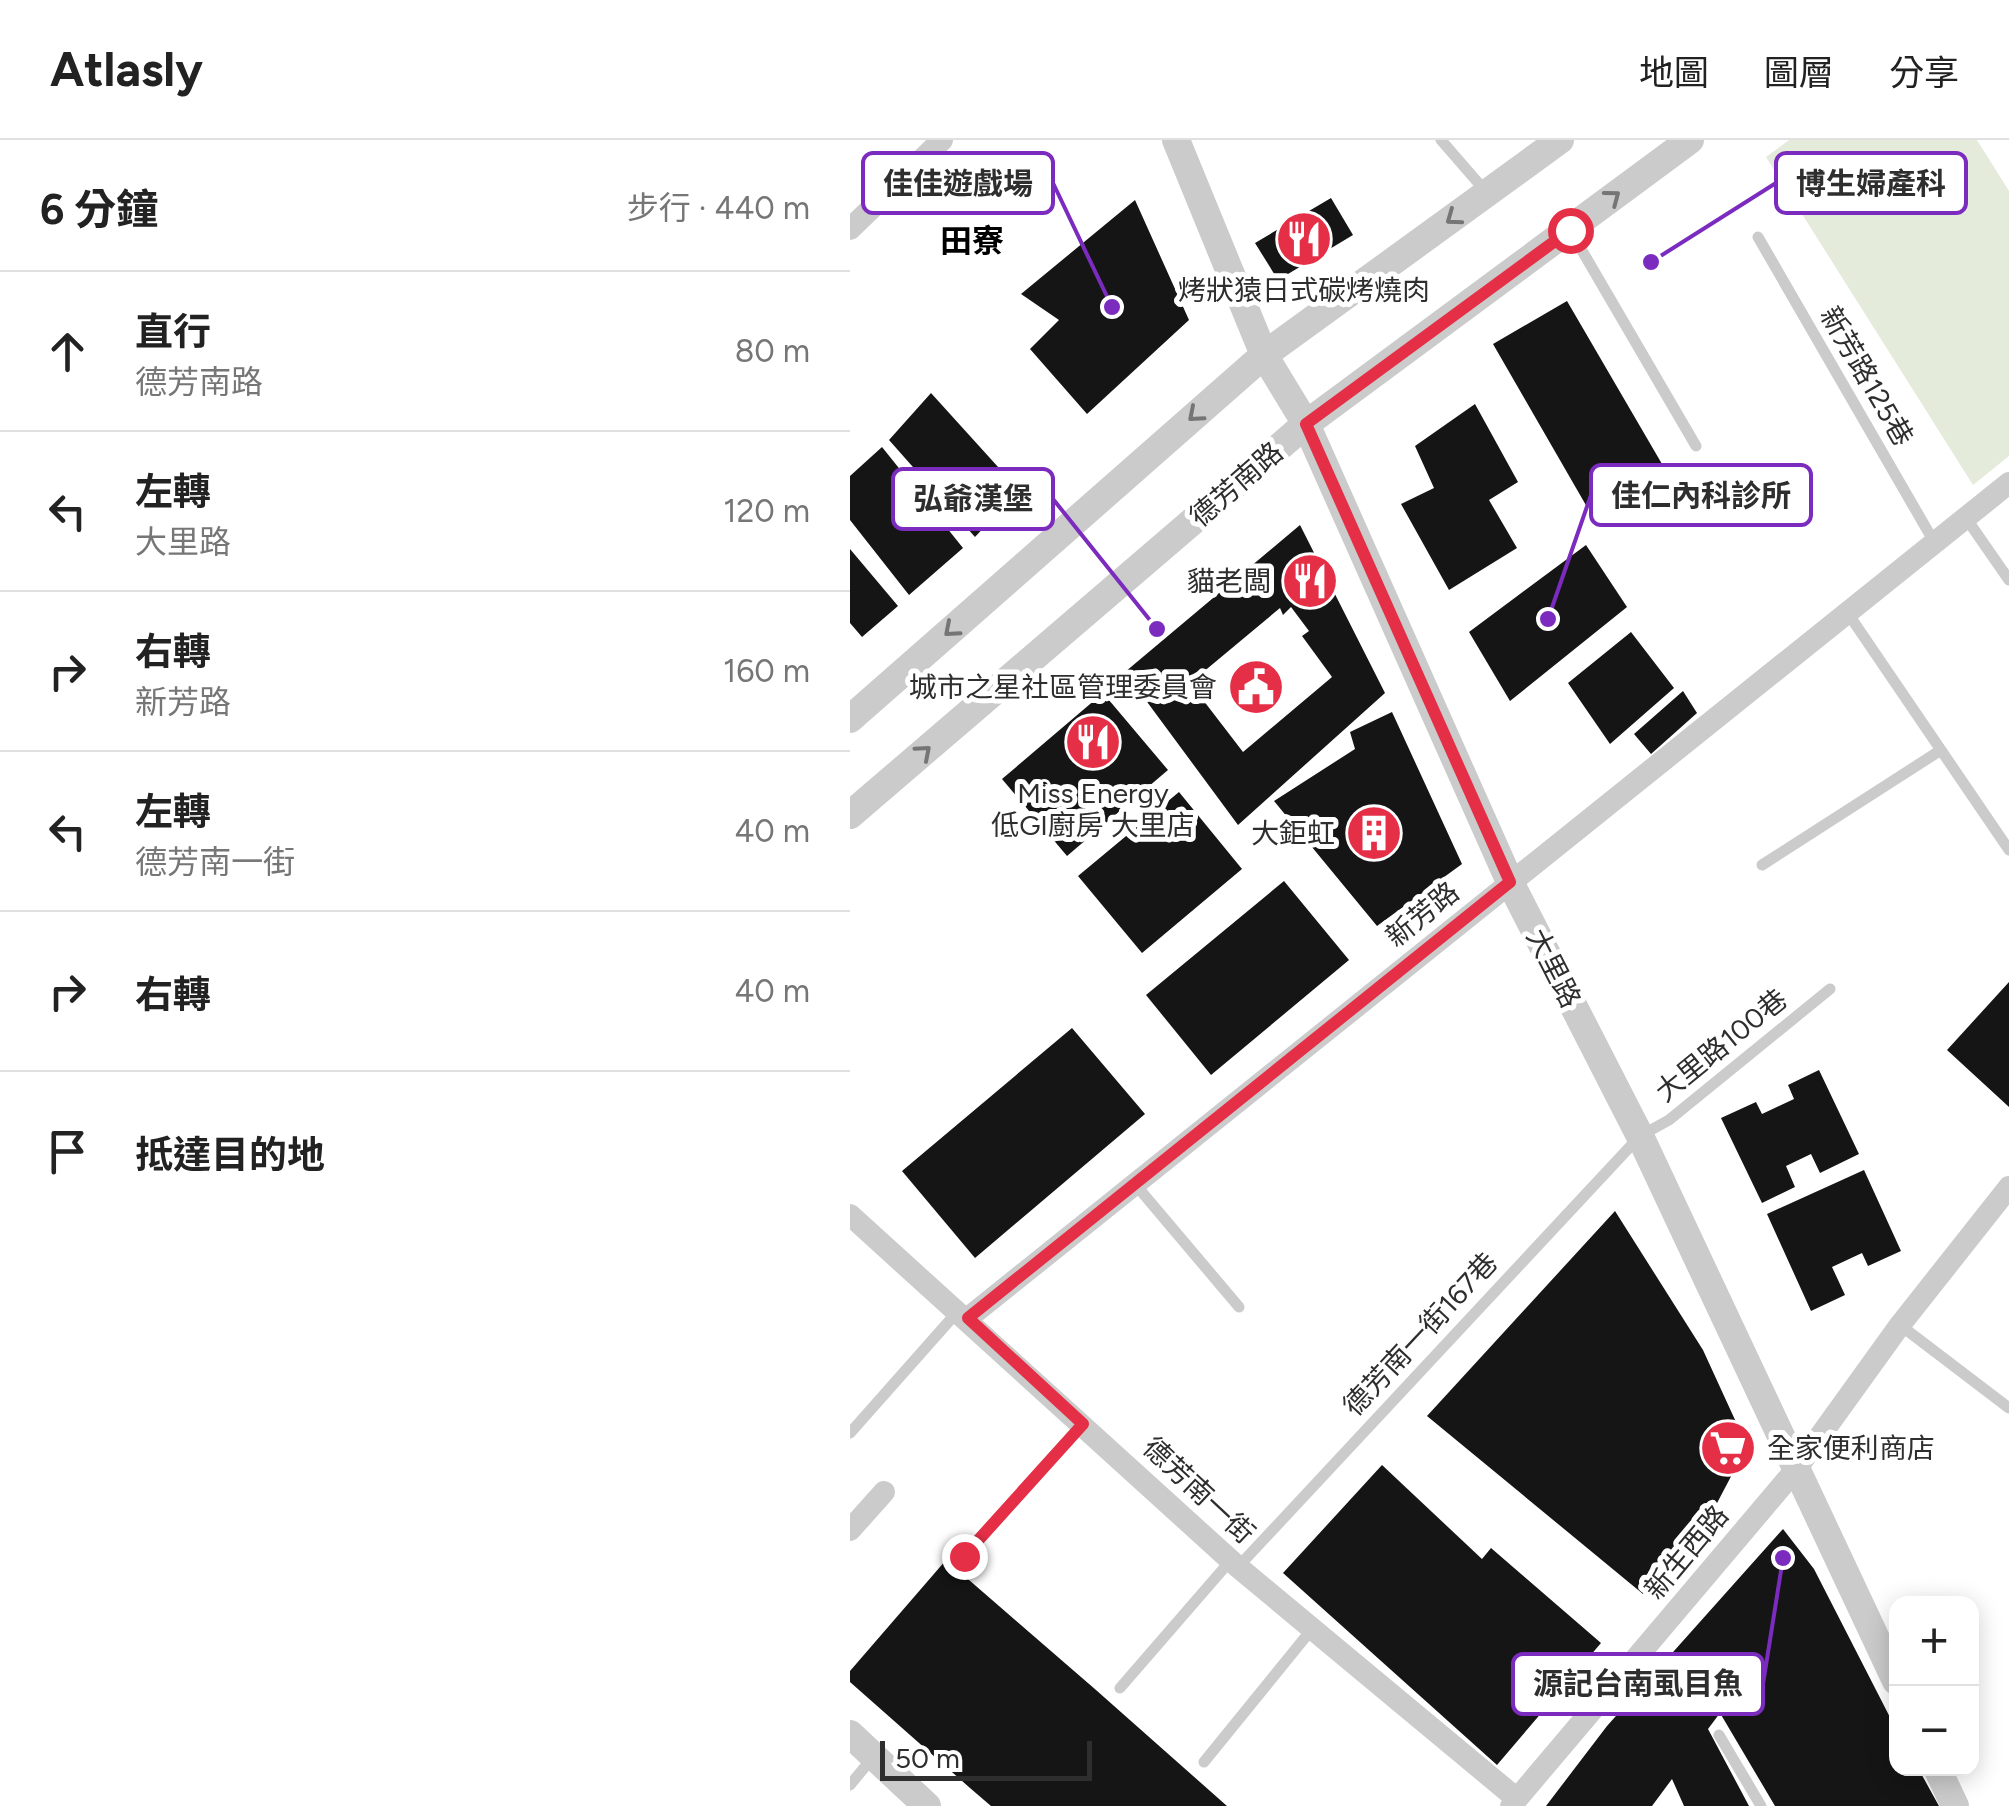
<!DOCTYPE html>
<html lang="zh-TW">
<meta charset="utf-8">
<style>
:root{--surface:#fff;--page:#f6f6f6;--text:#222;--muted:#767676;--line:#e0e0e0}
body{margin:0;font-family:Figtree,"Noto Sans TC",sans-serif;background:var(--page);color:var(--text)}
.controls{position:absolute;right:30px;bottom:30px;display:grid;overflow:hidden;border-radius:20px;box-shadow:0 5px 25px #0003}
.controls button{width:90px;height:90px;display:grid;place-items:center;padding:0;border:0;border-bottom:2px solid var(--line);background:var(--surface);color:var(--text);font:50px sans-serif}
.scale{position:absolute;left:30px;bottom:25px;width:212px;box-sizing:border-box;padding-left:10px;border:5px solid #2e2e2e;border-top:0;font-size:28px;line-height:35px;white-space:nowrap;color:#2e2e2e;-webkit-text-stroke:8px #fff;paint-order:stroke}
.stop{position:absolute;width:30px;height:30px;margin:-22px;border:8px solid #e52f47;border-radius:50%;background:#fff}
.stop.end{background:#e52f47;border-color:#fff;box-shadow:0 2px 10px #0008}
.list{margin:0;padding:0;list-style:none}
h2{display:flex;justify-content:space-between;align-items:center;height:130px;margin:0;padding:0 40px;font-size:42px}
h2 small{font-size:32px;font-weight:400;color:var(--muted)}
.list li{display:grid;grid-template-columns:65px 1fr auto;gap:30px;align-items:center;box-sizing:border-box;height:160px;padding:0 40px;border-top:2px solid var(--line)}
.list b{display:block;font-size:38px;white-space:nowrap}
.list p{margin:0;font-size:32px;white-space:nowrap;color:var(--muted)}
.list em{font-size:32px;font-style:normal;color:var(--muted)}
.icon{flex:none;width:55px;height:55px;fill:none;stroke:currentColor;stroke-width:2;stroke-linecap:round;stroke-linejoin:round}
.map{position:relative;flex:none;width:1159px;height:1666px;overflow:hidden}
header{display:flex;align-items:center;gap:60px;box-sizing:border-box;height:140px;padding:0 50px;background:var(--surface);border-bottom:2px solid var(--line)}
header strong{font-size:48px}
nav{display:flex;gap:55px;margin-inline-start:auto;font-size:35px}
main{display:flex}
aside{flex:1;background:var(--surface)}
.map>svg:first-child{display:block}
</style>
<header>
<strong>Atlasly</strong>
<nav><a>地圖</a><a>圖層</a><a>分享</a></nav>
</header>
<main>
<aside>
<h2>6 分鐘<small>步行 · 440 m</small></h2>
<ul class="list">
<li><svg class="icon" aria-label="ahead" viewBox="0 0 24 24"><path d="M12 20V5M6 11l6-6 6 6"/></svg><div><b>直行</b><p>德芳南路</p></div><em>80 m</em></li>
<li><svg class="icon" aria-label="left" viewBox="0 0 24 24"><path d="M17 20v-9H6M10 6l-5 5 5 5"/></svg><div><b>左轉</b><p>大里路</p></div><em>120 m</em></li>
<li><svg class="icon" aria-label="right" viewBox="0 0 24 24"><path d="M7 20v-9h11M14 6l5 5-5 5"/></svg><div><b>右轉</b><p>新芳路</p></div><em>160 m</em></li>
<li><svg class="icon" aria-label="left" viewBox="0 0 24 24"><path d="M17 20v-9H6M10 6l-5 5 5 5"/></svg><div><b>左轉</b><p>德芳南一街</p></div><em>40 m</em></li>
<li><svg class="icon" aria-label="right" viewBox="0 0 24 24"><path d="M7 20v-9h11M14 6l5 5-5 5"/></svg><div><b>右轉</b></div><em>40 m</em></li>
<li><svg class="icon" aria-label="arrive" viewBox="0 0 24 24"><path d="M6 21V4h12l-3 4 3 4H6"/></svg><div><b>抵達目的地</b></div></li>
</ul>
</aside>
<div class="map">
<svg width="1159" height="1666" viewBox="0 0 1159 1666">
<rect width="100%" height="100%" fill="#fff"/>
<path fill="#e5ebdb" d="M939,0H1127L1159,51V316L1123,345L916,17Z"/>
<path fill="#151515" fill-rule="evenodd" d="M481,58L503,95L428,140L405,103Z
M285,60L339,180L237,274L180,209L209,180L171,154Z
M717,161L812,324L737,367L643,204Z
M81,253L169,350L125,397L39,300Z
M625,264L668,342L639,360L667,408L599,450L551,364L584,348L565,306Z
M32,307L113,408L59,455L0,380V336Z
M450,385L535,553L388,685L275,532ZM441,467L459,491L452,496L482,537L393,612L340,543L430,468L433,475Z
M736,405L777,467L660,561L619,492Z
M0,409L48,466L12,497L0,483Z
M781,492L824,548L760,604L718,543Z
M833,551L847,573L801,614L784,594Z
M253,553L318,630L217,716L152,639Z
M542,572L612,724L527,786L424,661L505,609L500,592Z
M329,652L392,729L292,813L228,736Z
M434,741L499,820L361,935L296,855Z
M1159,842V967L1097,910Z
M222,888L295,974L125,1118L52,1031Z
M969,930L1009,1014L970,1033L961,1014L936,1026L945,1047L912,1063L871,978L906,962L912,974L944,959L938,945Z
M1014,1030L1051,1111L1018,1126L1012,1113L982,1127L995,1155L961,1171L917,1074Z
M765,1071L853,1210L897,1306L866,1365L793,1454L577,1276Z
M532,1325L632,1419L641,1408L751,1503L647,1625L433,1433Z
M933,1389L964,1429L1046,1589V1628H1068L1089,1666H925L870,1573L858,1589L899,1666H834L822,1639L802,1666H696L757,1586Z
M96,1420L246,1550L377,1666H141L120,1648L0,1542V1531Z"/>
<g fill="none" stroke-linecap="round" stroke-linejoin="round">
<path stroke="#cbcbcb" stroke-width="11" d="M591,0L637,53
M720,90L846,306
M908,97L1083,400
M1116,378L1159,440
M997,472L1159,710
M912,725L1091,610
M285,1044L389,1167
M1050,1185L1159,1268
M0,1293L109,1170
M114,1416L233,1284
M388,1427L790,996L819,980L980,849
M270,1548L381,1420
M869,1595L911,1666
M354,1622L462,1489
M0,1645L24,1616"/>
<path stroke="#cbcbcb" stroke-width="22" d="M0,89L92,0
M0,1075L388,1427L667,1659
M118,1178L1159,343
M0,1390L34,1352
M661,1666L947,1328L1050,1185L1159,1047"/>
<path stroke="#cbcbcb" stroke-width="28" d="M326,0L414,215L456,284L660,742L790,996L1046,1541
M0,579L414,215L710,0
M0,675L456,284L840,0
M0,1594L77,1666
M1087,1628L1105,1666"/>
</g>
<defs><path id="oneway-chevron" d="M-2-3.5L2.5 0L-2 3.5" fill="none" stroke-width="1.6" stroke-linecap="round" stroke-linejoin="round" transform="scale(2.5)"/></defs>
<g stroke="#757575">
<use href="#oneway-chevron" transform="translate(763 57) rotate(-37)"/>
<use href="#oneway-chevron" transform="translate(603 78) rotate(144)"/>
<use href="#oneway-chevron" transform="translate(345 275) rotate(139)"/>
<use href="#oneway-chevron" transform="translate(101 490) rotate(139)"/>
<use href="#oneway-chevron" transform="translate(74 612) rotate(-41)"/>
</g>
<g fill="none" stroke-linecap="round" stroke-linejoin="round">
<path stroke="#e52f47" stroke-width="12" d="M114,1416L233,1284L118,1178L660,742L456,284L720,90"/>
</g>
<defs>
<g id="restaurant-disc" transform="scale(2.875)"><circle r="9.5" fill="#e52f47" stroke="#fff"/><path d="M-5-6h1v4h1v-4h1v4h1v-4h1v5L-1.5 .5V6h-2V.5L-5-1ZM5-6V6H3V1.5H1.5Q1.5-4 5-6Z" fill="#fff"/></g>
<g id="civic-disc" transform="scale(2.875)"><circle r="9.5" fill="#e52f47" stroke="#fff"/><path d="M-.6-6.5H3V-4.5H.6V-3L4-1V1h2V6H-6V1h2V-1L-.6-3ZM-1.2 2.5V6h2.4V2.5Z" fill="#fff"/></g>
<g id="building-disc" transform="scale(2.875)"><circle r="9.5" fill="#e52f47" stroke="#fff"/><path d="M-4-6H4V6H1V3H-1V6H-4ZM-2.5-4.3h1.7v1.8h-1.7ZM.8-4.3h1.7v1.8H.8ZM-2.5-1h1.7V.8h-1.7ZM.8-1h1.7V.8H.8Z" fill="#fff"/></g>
<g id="supermarket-disc" transform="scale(2.875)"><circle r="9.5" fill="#e52f47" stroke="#fff"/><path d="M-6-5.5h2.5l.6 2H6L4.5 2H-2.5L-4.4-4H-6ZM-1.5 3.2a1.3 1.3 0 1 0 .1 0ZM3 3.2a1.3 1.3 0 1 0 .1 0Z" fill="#fff"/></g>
</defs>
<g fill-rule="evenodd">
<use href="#restaurant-disc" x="454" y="99"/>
<use href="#restaurant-disc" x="460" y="441"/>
<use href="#civic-disc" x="406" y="547"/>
<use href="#restaurant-disc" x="243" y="602"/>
<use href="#building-disc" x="524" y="693"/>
<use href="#supermarket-disc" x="878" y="1308"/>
</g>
<g text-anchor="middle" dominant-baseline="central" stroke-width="10" stroke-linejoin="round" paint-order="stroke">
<g font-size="28" fill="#2e2e2e" stroke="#fff" text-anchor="end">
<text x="454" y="150" text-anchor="middle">烤狀猿日式碳烤燒肉</text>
<text x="421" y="441">貓老闆</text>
<text x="367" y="547">城市之星社區管理委員會</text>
<text x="243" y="653" text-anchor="middle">Miss Energy<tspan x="243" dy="32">低GI廚房 大里店</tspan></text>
<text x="485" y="693">大鉅虹</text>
<text x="917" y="1308" text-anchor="start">全家便利商店</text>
</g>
<g font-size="28" fill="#2e2e2e" stroke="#fff">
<text transform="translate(1017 236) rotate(60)">新芳路125巷</text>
<text transform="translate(386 344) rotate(-41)">德芳南路</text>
<text transform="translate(572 774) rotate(-39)">新芳路</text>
<text transform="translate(704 828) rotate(63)">大里路</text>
<text transform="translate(871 905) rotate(-39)">大里路100巷</text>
<text transform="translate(570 1194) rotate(-47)">德芳南一街167巷</text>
<text transform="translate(349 1350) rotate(43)">德芳南一街</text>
<text transform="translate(836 1412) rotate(-50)">新生西路</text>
</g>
<g font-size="32" font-weight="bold" fill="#000" stroke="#fff">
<text x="122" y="101">田寮</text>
</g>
</g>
<path fill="none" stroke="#7b2cbf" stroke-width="4" d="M801 122L926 43M262 167L203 43M698 479L741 355M307 489L203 359M933 1418L913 1544"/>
<g fill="#7b2cbf" stroke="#fff" stroke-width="4">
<circle cx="801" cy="122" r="10"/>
<circle cx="262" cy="167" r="10"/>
<circle cx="698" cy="479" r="10"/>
<circle cx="307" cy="489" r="10"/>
<circle cx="933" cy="1418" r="10"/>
</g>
<g fill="#fff" stroke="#7b2cbf" stroke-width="4">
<rect x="926" y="13" width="190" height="60" rx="10"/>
<rect x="13" y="13" width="190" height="60" rx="10"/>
<rect x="741" y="325" width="220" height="60" rx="10"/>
<rect x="43" y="329" width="160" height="60" rx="10"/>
<rect x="663" y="1514" width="250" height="60" rx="10"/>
</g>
<g font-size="30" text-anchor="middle" font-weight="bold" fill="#2e2e2e">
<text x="1021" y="54">博生婦產科</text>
<text x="108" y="54">佳佳遊戲場</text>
<text x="851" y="366">佳仁內科診所</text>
<text x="123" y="369">弘爺漢堡</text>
<text x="788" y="1554">源記台南虱目魚</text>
</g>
</svg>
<div class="controls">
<button>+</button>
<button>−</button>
</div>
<div class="scale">50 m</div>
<div class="stop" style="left:720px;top:90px"></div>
<div class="stop end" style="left:114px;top:1416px"></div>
</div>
</main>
